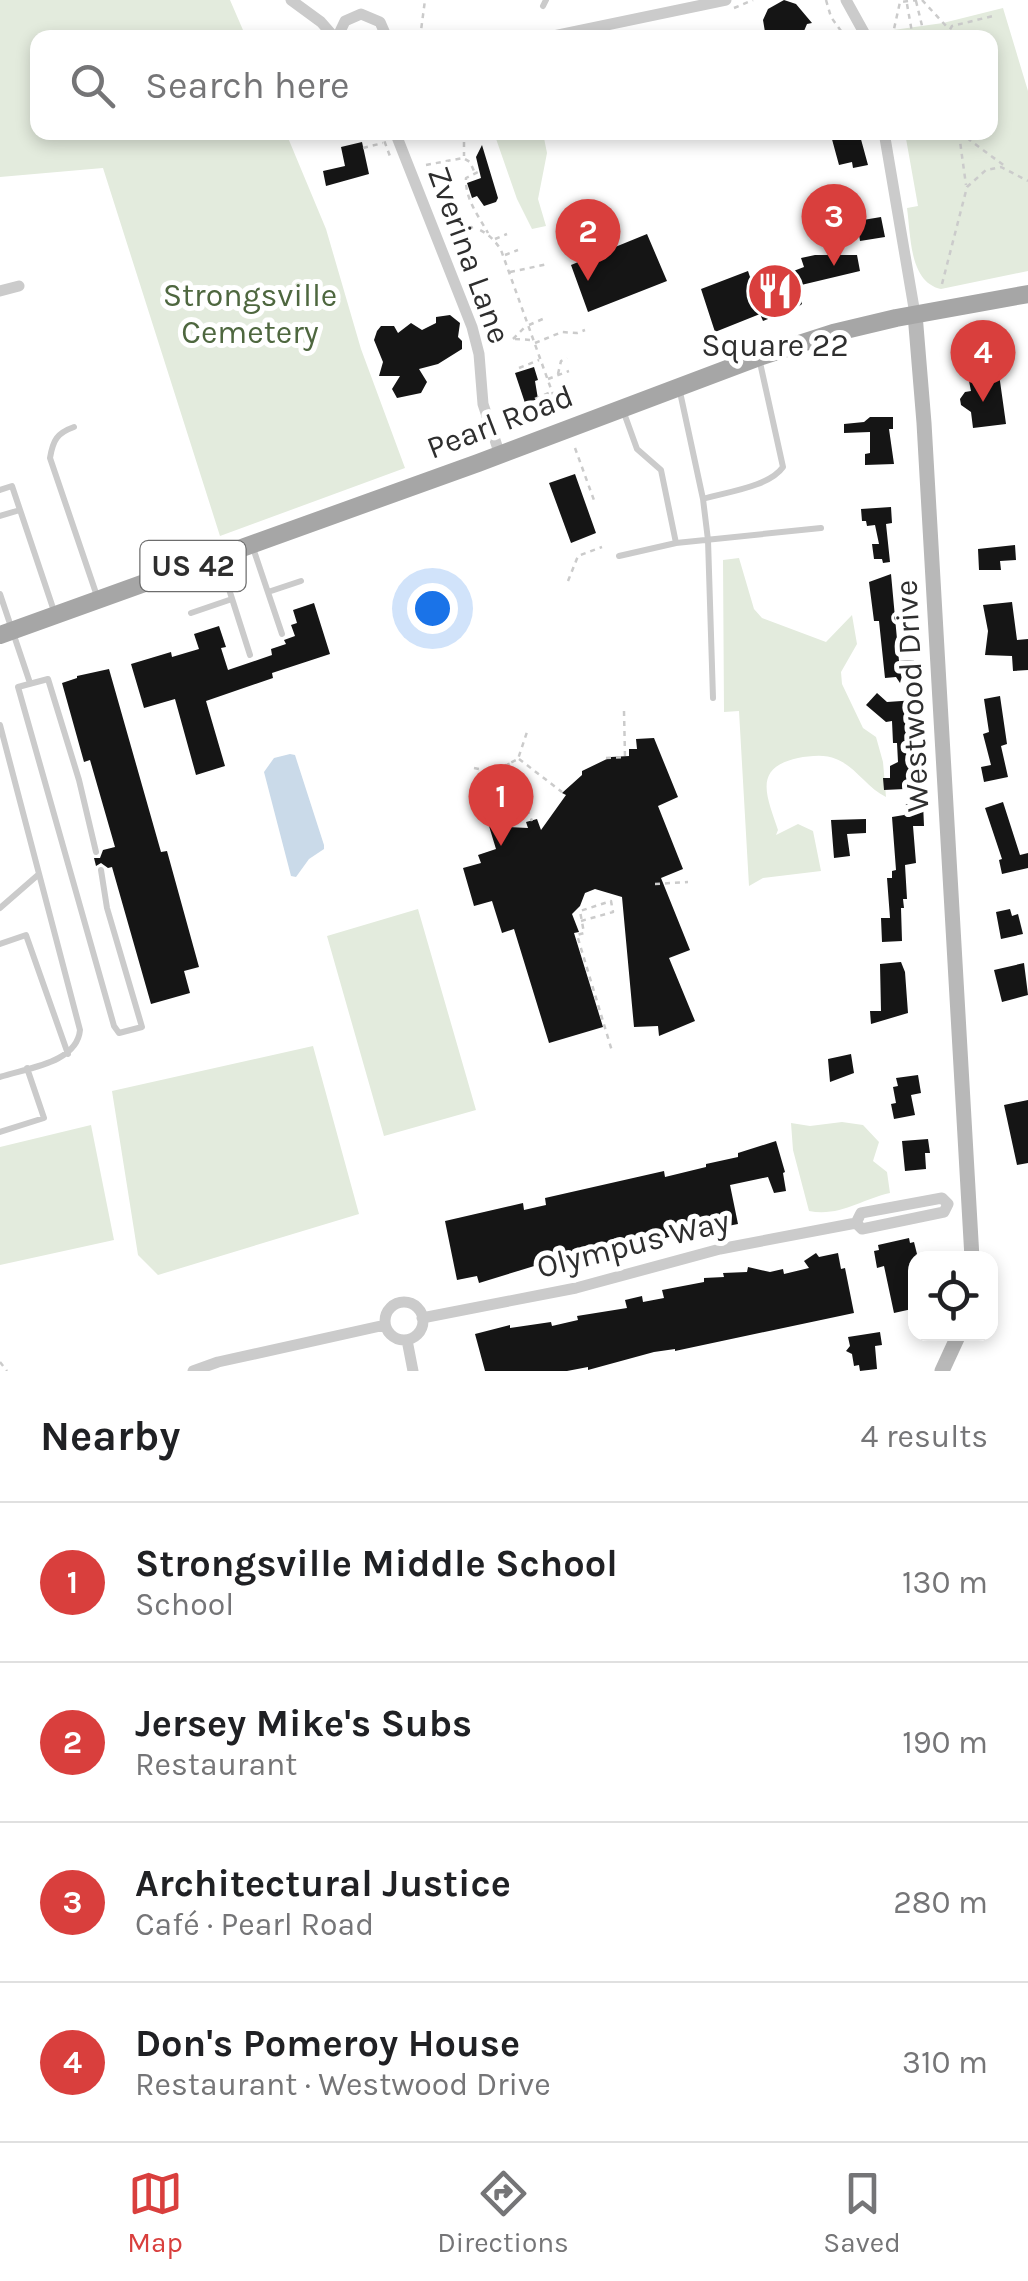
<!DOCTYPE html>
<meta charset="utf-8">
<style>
:root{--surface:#fff;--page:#f2f2f2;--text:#202124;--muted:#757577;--line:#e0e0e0;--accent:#d93f3d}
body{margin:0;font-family:Karla,sans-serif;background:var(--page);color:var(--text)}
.controls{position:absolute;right:30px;bottom:30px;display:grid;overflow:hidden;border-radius:20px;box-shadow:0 5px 15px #0003}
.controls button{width:90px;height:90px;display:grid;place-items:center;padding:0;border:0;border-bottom:2px solid var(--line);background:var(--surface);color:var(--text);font:50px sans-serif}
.you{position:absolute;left:432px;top:608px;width:35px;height:35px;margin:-25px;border:8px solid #fff;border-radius:50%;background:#1a73e8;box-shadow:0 0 0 15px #1a73e833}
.badge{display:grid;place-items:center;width:65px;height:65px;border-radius:50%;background:var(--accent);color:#fff;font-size:32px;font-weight:700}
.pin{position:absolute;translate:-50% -82px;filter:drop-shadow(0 2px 5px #0008)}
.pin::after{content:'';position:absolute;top:52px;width:35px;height:30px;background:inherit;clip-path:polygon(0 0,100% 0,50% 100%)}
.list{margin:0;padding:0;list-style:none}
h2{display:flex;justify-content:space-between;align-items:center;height:130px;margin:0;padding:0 40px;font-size:42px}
h2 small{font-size:32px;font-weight:400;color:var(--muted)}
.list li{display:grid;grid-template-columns:65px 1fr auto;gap:30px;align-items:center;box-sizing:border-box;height:160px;padding:0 40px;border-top:2px solid var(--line)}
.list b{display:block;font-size:38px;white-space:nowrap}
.list p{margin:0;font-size:32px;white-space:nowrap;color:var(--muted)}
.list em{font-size:32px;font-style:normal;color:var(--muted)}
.icon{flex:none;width:55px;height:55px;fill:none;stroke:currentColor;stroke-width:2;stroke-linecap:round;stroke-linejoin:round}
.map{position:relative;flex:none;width:1028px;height:1371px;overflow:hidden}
.search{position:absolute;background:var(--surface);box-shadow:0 5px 15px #0003;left:30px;right:30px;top:30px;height:110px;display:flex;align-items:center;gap:25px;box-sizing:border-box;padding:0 35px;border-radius:20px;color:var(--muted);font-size:38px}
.sheet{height:770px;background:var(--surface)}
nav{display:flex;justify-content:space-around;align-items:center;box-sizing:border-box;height:140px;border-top:2px solid var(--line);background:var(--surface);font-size:28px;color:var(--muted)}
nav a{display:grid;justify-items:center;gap:5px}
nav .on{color:var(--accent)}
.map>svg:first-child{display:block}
</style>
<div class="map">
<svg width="1028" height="1371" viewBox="0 0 1028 1371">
<rect width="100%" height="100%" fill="#fff"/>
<path fill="#e3ebdd" d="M0,0H230L246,37L38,38V132L286,133L326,229L361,349L405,468L220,536L103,168L0,177Z
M1003,8L1028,91V271L941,289C909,282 911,236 907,208L918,206L905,133L990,132V38H874L872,33L943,23Z
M494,133H543L547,153L538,199L546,226L532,229L517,199Z
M739,558L754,609L762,618L826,642L852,615L857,644L841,672L842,684L863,728L876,737L883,762L886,797C867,788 855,766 836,759C825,754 810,756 798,758C752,768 767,796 778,830L776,835L798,824L813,831L821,871L763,878L749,886L739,711L724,712L723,560Z
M418,909L476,1110L384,1136L327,936Z
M313,1046L359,1214L158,1275L138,1255L112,1091Z
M842,1122L863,1125L879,1142L873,1161L887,1172L890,1193C862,1199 840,1217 809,1211L793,1150L791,1123L810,1126Z
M91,1125L114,1240L0,1265V1147Z"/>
<path fill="#cadae9" d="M290,754L295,755L324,845V849L309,859L296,877L291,876L264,772L274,758Z"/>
<path fill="#151515" d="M784,0L796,4L812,23L807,24L801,38H768L765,32L763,20L768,9Z
M830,132H859L868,165L853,168L852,162L839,165Z
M362,142L369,174L326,186L323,171L345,166L341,147Z
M482,145L498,198L496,202L484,206L477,196L472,198L467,183L481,178L476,157Z
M881,217L885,237L860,241L857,221Z
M647,234L667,281L588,312L571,265Z
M815,255H857L860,271L797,286L802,304L798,307L763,321L760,314L715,332L701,289L748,271L750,277L779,264L783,275L804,267L801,258Z
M450,315L460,323L458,337L462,341V349L438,364L419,369L427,382L421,393L397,398L392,389L400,376H379L383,362L374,340L377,331L381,326H394L398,333L411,323L422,330L436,323V317Z
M534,367L538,380L535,381L538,399L525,403L515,373Z
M988,373V376L999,374L1006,424L973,428L971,412L961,405L960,399L965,392L971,391L968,376Z
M870,417H893V429H889L894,464L865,465V454L870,453V432L844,433V424L864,422Z
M575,474L596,533L571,543L549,483Z
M891,507L892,523L886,524L890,562L883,563L882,559H874L872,544H879L875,525L867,526L866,521H862L861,509Z
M1015,545L1016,560L1000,561L1001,570H979L978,549Z
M891,574L899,661L914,660L916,675L902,676L900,683L896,677L885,678L879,621H874L869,582Z
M1012,602L1017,640L1028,639V670L1013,671L1012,656L985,655L988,631L983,605Z
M314,603L330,654L272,673L273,678L206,701L225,766L196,775L175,699L144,708L131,664L171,652L172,657L199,649L194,634L219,626L226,647L221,648L228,670L272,655L271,649L286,644L284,640L295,636L291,625L297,623L293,610Z
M109,669L161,852L167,851L199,967L184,971L190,993L151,1004L112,867L108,868L101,863L96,866L94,858H100L103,850L115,847L90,760L84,762L62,683L77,678V676Z
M877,693L887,702L916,700L917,715L905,716L906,735H917L918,749L912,751L914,779L905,780V789L884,790L883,778H890V766L898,762L897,743H893L892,721L886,722L866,705Z
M1000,696L1007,744L1001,746L1008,777L984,782L981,767L991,765L983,734L989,732L984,699Z
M654,738L678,797L658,806L683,869L661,878L690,950L669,958L695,1021L659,1036L658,1026L634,1027L622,897L595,889L585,893L580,906L572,914L579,932L574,933L603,1027L549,1043L514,929L502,933L492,901L474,906L463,868L481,863L478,855L496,849L489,826L528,828L526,822L537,819L541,830L566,795L562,793L582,775V771L611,757L629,756V749H637L636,739Z
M1003,802L1020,855L1028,853V868L1002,874L999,860L1002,859L985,808Z
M923,803L924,826H913L916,863L905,865L907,899H903L904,908H901L902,941L882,942L881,918H890L887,878H892V871L896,870L892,817L904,815L906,804Z
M866,819V833L847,834L850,856L834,858L831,820Z
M1010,909L1012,916L1018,914L1023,934L1001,939L996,912Z
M901,962L905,972L908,1013L871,1024L870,1011H881L880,964Z
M1024,963L1028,995L1002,1002L994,970Z
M851,1054L854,1073L830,1082L828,1059Z
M918,1075L921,1093L911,1095L915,1115L894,1119L891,1104L896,1103L893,1087L898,1086L896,1078Z
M1028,1100V1163L1017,1165L1004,1105Z
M928,1139L930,1153H925L926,1169L905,1171L902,1141Z
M776,1141L785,1172L783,1173L786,1191L774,1193L768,1177L730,1185L738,1224L723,1227L721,1217L672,1230L673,1236L657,1240L659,1245L644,1248L643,1244L583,1260V1256L557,1259L479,1283L477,1276L457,1280L445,1221L523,1203L524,1210L546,1205L545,1198L664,1171L665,1177L706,1167V1164L738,1157V1153Z
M909,1238L910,1243L914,1242L918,1258L916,1292L908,1293L912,1309L894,1313L884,1266L877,1268L874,1251L879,1250L878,1245Z
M816,1253L819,1257L838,1253L841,1269L845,1268L854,1313L675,1351V1349L654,1352L588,1370V1367L567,1371H485L475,1334L510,1325V1328L551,1322L552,1326L578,1320L577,1316L627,1308L625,1300L642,1296L643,1302L664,1298L662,1290L704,1282V1278L724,1277L723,1273L747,1272L748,1267L770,1272L783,1269L784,1274L809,1268L804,1261Z
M880,1332L882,1345L875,1346L877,1369L860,1371L859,1365L854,1366L852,1354L846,1351L850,1346L848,1337Z"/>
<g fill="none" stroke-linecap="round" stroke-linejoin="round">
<path stroke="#cbcbcb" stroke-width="2.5" stroke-dasharray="5 5" stroke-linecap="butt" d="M826,0L831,17L846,38
M922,0L948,28
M916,1L925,38
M907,4L913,38
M734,8L753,0
M420,38L425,0
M892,38L900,2L917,0
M945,38L952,26L993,16
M381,132L391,159
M464,132V156
M959,132L1006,167
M959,134L966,185
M363,148L383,143
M426,165L463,158L470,162L474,171L478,172L466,178C465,199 478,215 488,233
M451,227C472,222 490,232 501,250L559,411
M495,239L507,234
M505,255L518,250
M510,272L548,264
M942,284L967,187L986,170L1001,167L1028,181
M529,325L545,318
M513,339L526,326
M515,339L532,340
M535,343L562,332L577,333L585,330
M519,368L539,360
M558,374L561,361L567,358
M548,379L569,371
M535,399L551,392
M575,448L595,503
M568,581L578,556L602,547
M606,758L625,757L624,711
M519,759L562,792
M508,763L532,821
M474,768L492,772L518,759L527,732
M655,884L688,882
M581,921L613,912L611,901L580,911L584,933L577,935L612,1051
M0,1362L7,1371"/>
<path stroke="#cbcbcb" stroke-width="6" d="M543,6L546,0
M680,392L703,499L708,540L713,698
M624,413L637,449L661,470L676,543
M74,427C57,433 53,440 50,458L98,599
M0,490L12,486L55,614
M703,499C726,492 769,487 783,467L759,358
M0,516L20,510
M252,545L282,634
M619,556L676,543L821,528
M220,561L250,655
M268,592L301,581
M0,594L30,683
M191,613L232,599
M0,725L80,1030C77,1063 27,1068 0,1077
M96,852L79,780L48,679L18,687L114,1026L119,1033L142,1027L107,908L101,870
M0,908L39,874
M0,944L26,935L68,1054
M0,1132L44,1118L27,1068"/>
<path stroke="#cbcbcb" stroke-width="11" d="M291,0L321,22L335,38
M846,0L867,38
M337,38L345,21L361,14L380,22L387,38
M544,38L726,0
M395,132L472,327L479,354L483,404L500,455
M884,132L915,314
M0,291L19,286
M385 1321a19 19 0 1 1 38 0a19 19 0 1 1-38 0Z
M422,1318L576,1288L720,1249L856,1223L862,1229L944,1212L948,1204L942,1198L861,1213L856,1223
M407,1340L413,1371
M193,1371L218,1362L385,1325"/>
<path stroke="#b8b8b8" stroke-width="15" d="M915,314L924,423L972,1258
M942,1371L959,1334"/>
<path stroke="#a6a6a6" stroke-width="18" d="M0,635L478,463L759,357L833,333L896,318L1028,294"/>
</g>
<defs>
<g id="restaurant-disc" transform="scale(2.875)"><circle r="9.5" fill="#d93f3d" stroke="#fff"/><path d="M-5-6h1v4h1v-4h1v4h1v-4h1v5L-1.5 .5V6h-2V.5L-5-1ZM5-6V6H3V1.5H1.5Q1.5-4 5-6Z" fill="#fff"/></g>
</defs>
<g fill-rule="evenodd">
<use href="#restaurant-disc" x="775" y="291"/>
</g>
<g text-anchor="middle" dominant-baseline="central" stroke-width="10" stroke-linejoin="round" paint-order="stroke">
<rect fill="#fff" stroke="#6d6d6d" stroke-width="2.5" x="140.5" y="541" width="105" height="50" rx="8"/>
<g font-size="30" font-weight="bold" fill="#2e2e2e">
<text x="193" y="566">US 42</text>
</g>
<g font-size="32" fill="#2e2e2e" stroke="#fff">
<text transform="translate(469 255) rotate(70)">Zverina Lane</text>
<text transform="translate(500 422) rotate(-21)">Pearl Road</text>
<text transform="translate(912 696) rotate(-93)">Westwood Drive</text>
<text transform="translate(633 1244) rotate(-14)">Olympus Way</text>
</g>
<g font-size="32" fill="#4e673f" stroke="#fff">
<text x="250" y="295">Strongsville<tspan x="250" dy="37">Cemetery</tspan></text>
</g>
<g font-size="32" fill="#2e2e2e" stroke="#fff">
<text x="775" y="345">Square 22</text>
</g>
</g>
</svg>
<div class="controls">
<button><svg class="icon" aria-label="locate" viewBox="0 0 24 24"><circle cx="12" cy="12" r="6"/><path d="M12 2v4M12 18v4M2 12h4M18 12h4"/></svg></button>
</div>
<div class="you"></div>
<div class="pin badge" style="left:501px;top:846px">1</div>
<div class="pin badge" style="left:588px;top:281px">2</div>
<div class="pin badge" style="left:834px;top:266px">3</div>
<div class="pin badge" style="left:983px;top:402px">4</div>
<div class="search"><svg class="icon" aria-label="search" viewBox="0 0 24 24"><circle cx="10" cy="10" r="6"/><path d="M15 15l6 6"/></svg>Search here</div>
</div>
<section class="sheet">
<h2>Nearby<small>4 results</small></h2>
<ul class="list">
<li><span class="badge">1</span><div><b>Strongsville Middle School</b><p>School</p></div><em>130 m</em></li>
<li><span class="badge">2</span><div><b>Jersey Mike's Subs</b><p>Restaurant</p></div><em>190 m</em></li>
<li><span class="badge">3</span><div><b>Architectural Justice</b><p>Café · Pearl Road</p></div><em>280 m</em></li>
<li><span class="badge">4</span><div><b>Don's Pomeroy House</b><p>Restaurant · Westwood Drive</p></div><em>310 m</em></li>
</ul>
</section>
<nav>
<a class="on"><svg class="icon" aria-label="map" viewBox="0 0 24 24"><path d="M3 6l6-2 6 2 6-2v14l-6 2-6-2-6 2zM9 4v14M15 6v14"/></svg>Map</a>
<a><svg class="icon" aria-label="directions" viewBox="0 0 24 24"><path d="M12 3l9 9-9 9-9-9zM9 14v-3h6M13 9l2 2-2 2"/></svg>Directions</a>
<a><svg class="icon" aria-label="saved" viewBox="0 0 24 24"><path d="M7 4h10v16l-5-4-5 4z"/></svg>Saved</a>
</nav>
